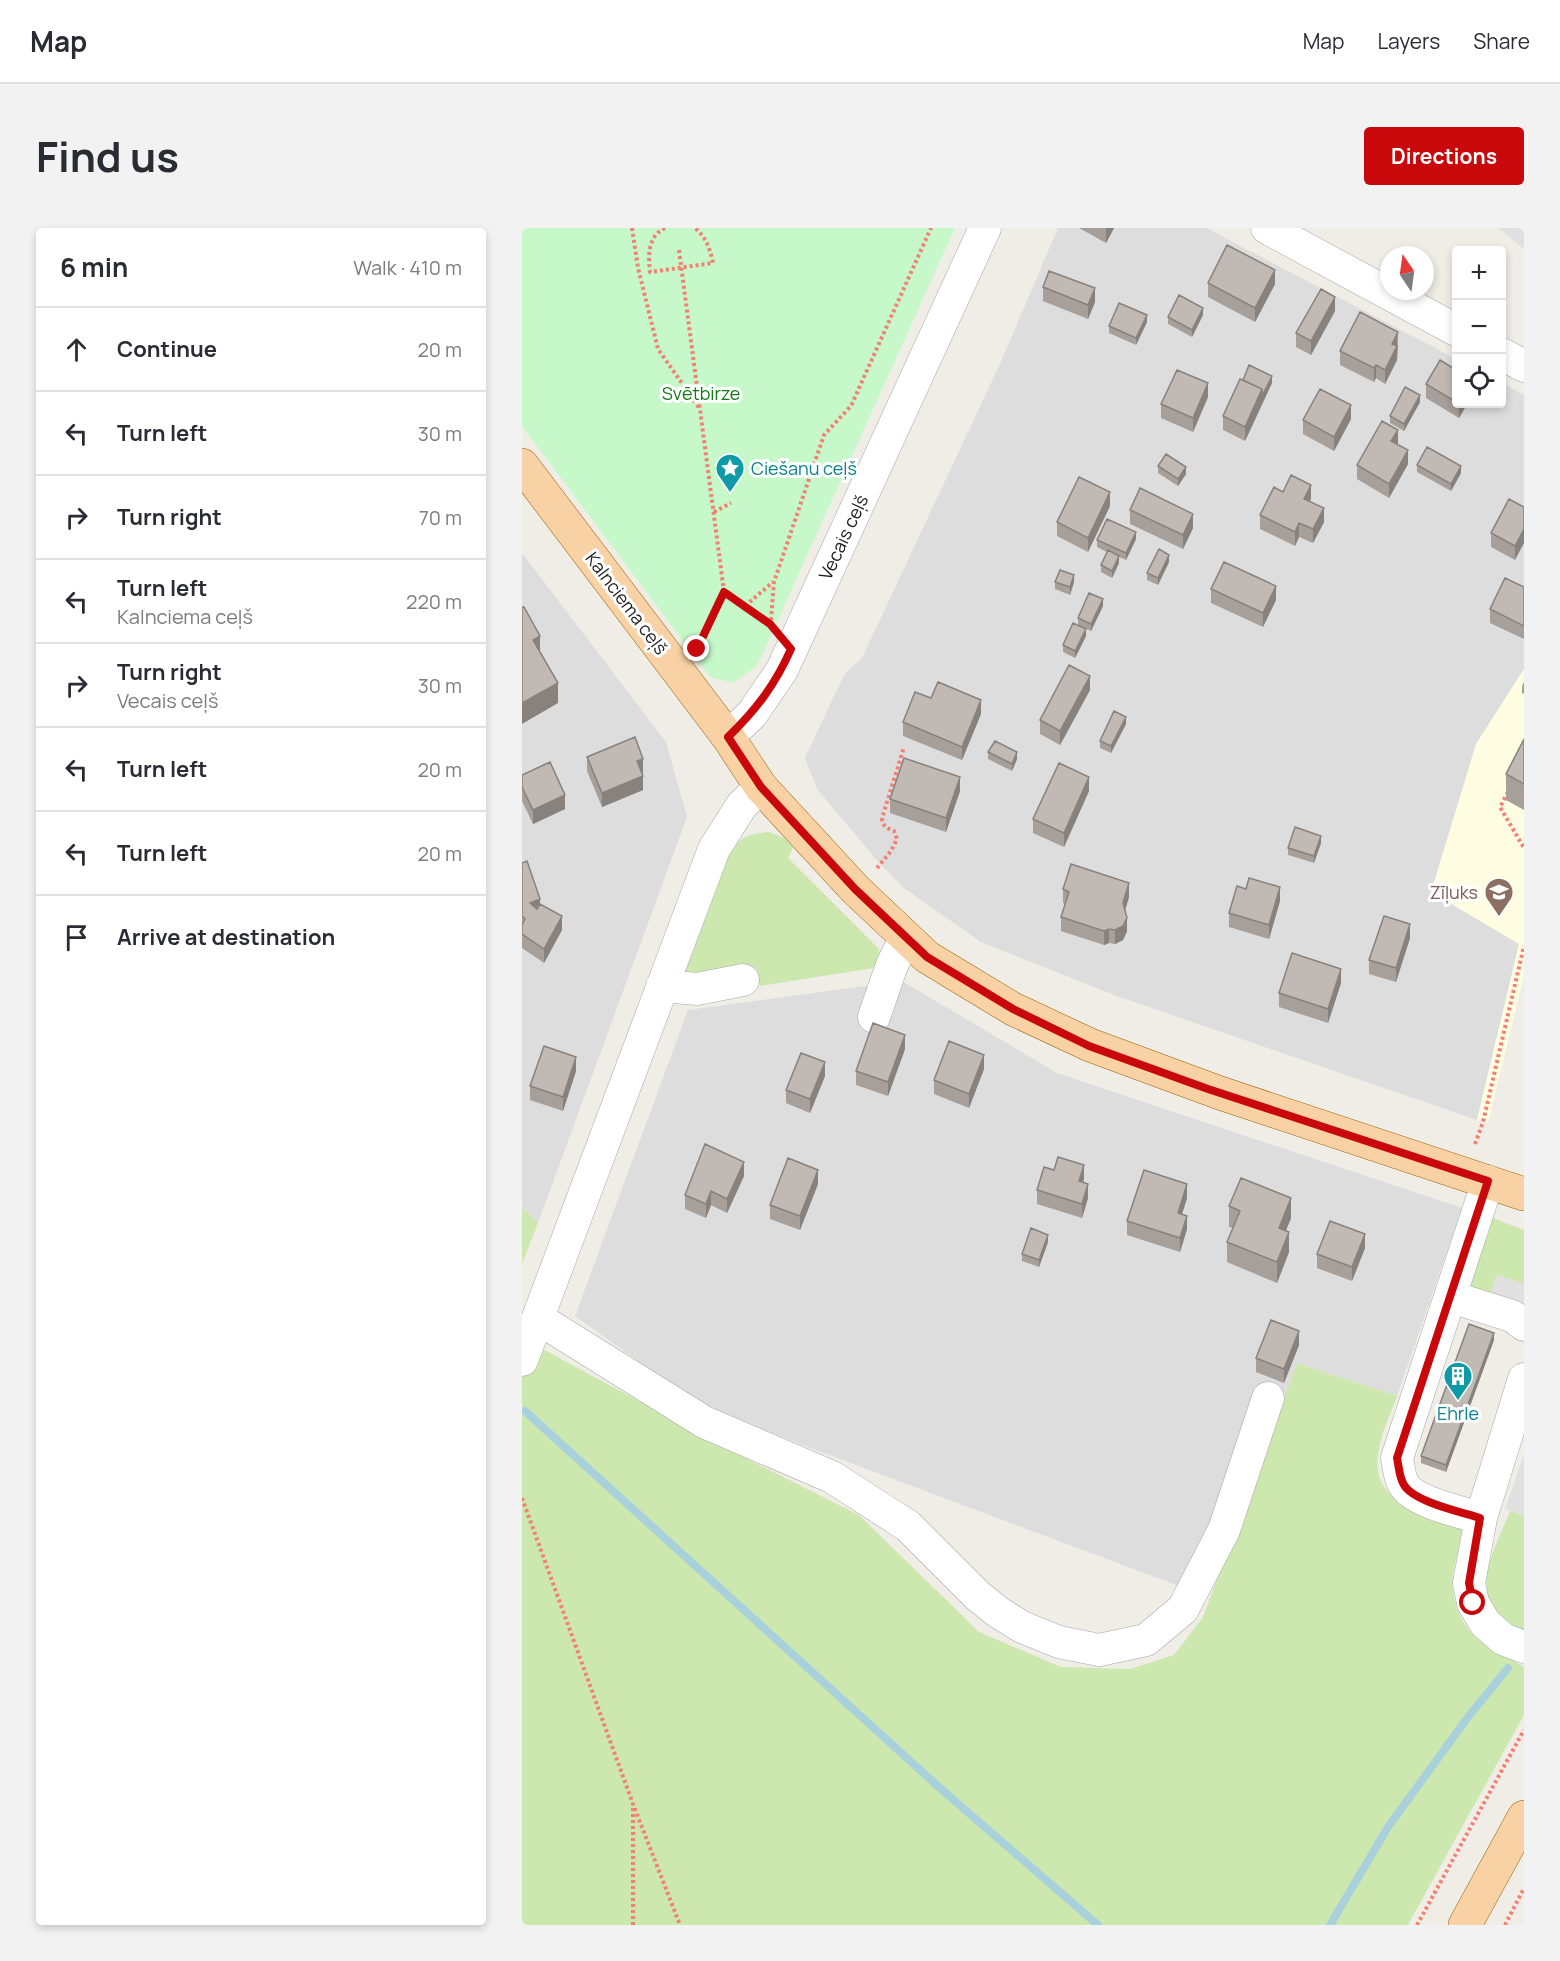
<!DOCTYPE html>
<meta charset="utf-8">
<style>
:root{--surface:#fff;--page:#f2f2f3;--text:#2b2b33;--muted:#7c7c81;--line:#e1e1e2;--accent:#c8080b}
body{margin:0;font-family:Manrope,sans-serif;background:var(--page);color:var(--text)}
.controls{position:absolute;right:18px;top:18px;display:grid;overflow:hidden;border-radius:6px;box-shadow:0 3px 9px #0003}
.controls button{width:54px;height:54px;display:grid;place-items:center;padding:0;border:0;border-bottom:2px solid var(--line);background:var(--surface);color:var(--text);font:30px sans-serif}
.compass{position:absolute;left:858px;top:18px;width:54px;height:54px;border-radius:50%;background:var(--surface);box-shadow:0 3px 9px #0003;rotate:347deg}
.stop{position:absolute;width:18px;height:18px;margin:-14px;border:4px solid #c8080b;border-radius:50%;background:#fff}
.stop.end{background:#c8080b;border-color:#fff;box-shadow:0 2px 6px #0008}
.list{margin:0;padding:0;list-style:none}
h2{display:flex;justify-content:space-between;align-items:center;height:78px;margin:0;padding:0 24px;font-size:26px}
h2 small{font-size:20px;font-weight:400;color:var(--muted)}
.list li{display:grid;grid-template-columns:39px 1fr auto;gap:18px;align-items:center;box-sizing:border-box;height:84px;padding:0 24px;border-top:2px solid var(--line)}
.list b{display:block;font-size:22px;white-space:nowrap}
.list p{margin:0;font-size:20px;white-space:nowrap;color:var(--muted)}
.list em{font-size:20px;font-style:normal;color:var(--muted)}
.icon{flex:none;width:33px;height:33px;fill:none;stroke:currentColor;stroke-width:2;stroke-linecap:round;stroke-linejoin:round}
.map{position:relative;flex:none;width:1002px;height:1697px;overflow:hidden;border-radius:6px}
header{display:flex;align-items:center;gap:36px;box-sizing:border-box;height:84px;padding:0 30px;background:var(--surface);border-bottom:2px solid var(--line)}
header strong{font-size:28px}
nav{display:flex;gap:33px;margin-inline-start:auto;font-size:21px}
.intro{display:flex;align-items:center;justify-content:space-between;box-sizing:border-box;height:144px;padding:0 36px}
h1{margin:0;font-size:42px}
.button{padding:15px 27px;border-radius:6px;background:var(--accent);color:#fff;font-size:21px;font-weight:700}
main{display:flex;gap:36px;padding:0 36px}
aside{flex:1;background:var(--surface);border-radius:6px;box-shadow:0 3px 9px #0003}
.map>svg:first-child{display:block}
</style>
<header>
<strong>Map</strong>
<nav><a>Map</a><a>Layers</a><a>Share</a></nav>
</header>
<div class="intro"><h1>Find us</h1><a class="button">Directions</a></div>
<main>
<aside>
<h2>6 min<small>Walk · 410 m</small></h2>
<ul class="list">
<li><svg class="icon" aria-label="ahead" viewBox="0 0 24 24"><path d="M12 20V5M6 11l6-6 6 6"/></svg><div><b>Continue</b></div><em>20 m</em></li>
<li><svg class="icon" aria-label="left" viewBox="0 0 24 24"><path d="M17 20v-9H6M10 6l-5 5 5 5"/></svg><div><b>Turn left</b></div><em>30 m</em></li>
<li><svg class="icon" aria-label="right" viewBox="0 0 24 24"><path d="M7 20v-9h11M14 6l5 5-5 5"/></svg><div><b>Turn right</b></div><em>70 m</em></li>
<li><svg class="icon" aria-label="left" viewBox="0 0 24 24"><path d="M17 20v-9H6M10 6l-5 5 5 5"/></svg><div><b>Turn left</b><p>Kalnciema ceļš</p></div><em>220 m</em></li>
<li><svg class="icon" aria-label="right" viewBox="0 0 24 24"><path d="M7 20v-9h11M14 6l5 5-5 5"/></svg><div><b>Turn right</b><p>Vecais ceļš</p></div><em>30 m</em></li>
<li><svg class="icon" aria-label="left" viewBox="0 0 24 24"><path d="M17 20v-9H6M10 6l-5 5 5 5"/></svg><div><b>Turn left</b></div><em>20 m</em></li>
<li><svg class="icon" aria-label="left" viewBox="0 0 24 24"><path d="M17 20v-9H6M10 6l-5 5 5 5"/></svg><div><b>Turn left</b></div><em>20 m</em></li>
<li><svg class="icon" aria-label="arrive" viewBox="0 0 24 24"><path d="M6 21V4h12l-3 4 3 4H6"/></svg><div><b>Arrive at destination</b></div></li>
</ul>
</aside>
<div class="map">
<svg width="1002" height="1697" viewBox="0 0 1002 1697">
<rect width="100%" height="100%" fill="#f0ede7"/>
<path fill="#dedddd" d="M536,0H684L934,131V176H980V155L1002,167V441L954,516L997,716L955,892L595,768L459,714L382,660L359,637L295,561L283,530L323,445L340,430L477,138Z
M0,325L144,514L165,589L16,995L0,979Z
M380,753L535,845L940,980L875,1168L775,1135L697,1343L657,1358L182,1180L53,1088L166,782Z"/>
<path fill="#fefde2" d="M1002,441V748L966,895L955,892L997,716L909,664L954,516Z"/>
<path fill="#cce8af" d="M247,604L262,610L271,619L266,630L357,721L358,739L238,758L234,740L183,753L167,751L161,743C172,713 196,632 216,614C225,606 236,605 247,604Z
M0,979L16,995L0,1036Z
M971,990L1002,1002V1056L975,1047L968,1067L950,1060L948,1058Z
M0,1110L204,1220L337,1287L457,1404L539,1439L608,1441L652,1427L681,1389L775,1135L875,1168C869,1185 860,1203 857,1221C845,1275 901,1285 939,1299L943,1305C939,1318 933,1332 931,1346C928,1369 939,1399 958,1413C972,1423 988,1430 1002,1439V1487L886,1697H0Z
M988,1283L1002,1288V1404C940,1373 968,1333 988,1283Z"/>
<path fill="#c6f8c9" d="M0,0H433L235,438L211,455L188,449L0,198Z"/>
<path fill="#e0e0e0" d="M976,0H1002V21Z
M975,1047L1002,1056V1079L968,1067Z
M1002,1227V1288L983,1281Z"/>
<g fill="none" stroke-linecap="round" stroke-linejoin="round">
<path stroke="#a9d1dc" stroke-width="8" d="M3,1183L419,1561L576,1697
M808,1697L866,1599L946,1489L986,1440"/>
<g stroke="#a7a7a7" stroke-width="33">
<path id="minor" d="M745,0L934,102
M980,126L1002,138
M206,509L230,486L260,442L463,0
M140,758L175,761L221,752
M352,789L370,737L384,709
M929,1069L990,1088L1002,1097
M17,1091L182,1194L310,1249L386,1298L456,1368L476,1384L500,1399L537,1414L577,1422L624,1412L661,1381L702,1302L746,1170
M0,1132L192,621L220,577L239,559
M1002,1151L959,1290L947,1355L951,1375L963,1395L981,1411L1002,1419
M959,1290C939,1284 892,1274 882,1257C877,1249 877,1239 875,1230L966,953"/>
</g>
<g stroke="#966406" stroke-width="34">
<path id="major" d="M0,237L206,509L239,559L333,661L405,729L491,781L568,817L698,865L1002,966
M943,1697L1002,1589"/>
</g>
<path stroke="#f47f73" stroke-width="4" stroke-dasharray="3 3" stroke-linecap="butt" d="M110,0L116,40L136,121L178,181
M143,0C126,8 126,27 128,44L191,35C188,21 184,9 173,0
M157,22L202,364L250,398
M192,284L209,275
M223,378L251,354
M249,392L252,354L302,207L329,178L409,0
M176,420L202,364
M986,564L978,579L1002,620
M355,640L369,623L375,611L372,603C365,600 360,598 360,590L382,519
M953,916L961,894L1002,718
M0,1270L111,1576L158,1697
M111,1697V1578
M895,1697L1002,1502
M983,1697L1002,1660"/>
<use href="#minor" stroke="#fff" stroke-width="32"/>
<use href="#major" stroke="#f8d2a4" stroke-width="33"/>
</g>
<path fill="#a69f9a" d="M557,0H592L584,15Z
M686,55L753,56L733,94L686,69Z
M521,59L573,74L566,91L521,73Z
M813,83L789,127L774,119V105Z
M681,87L670,109L646,96V89Z
M625,94L614,117L587,105V98Z
M876,118L875,132L863,156L854,150L852,154L818,137V123Z
M934,142V176H945L937,190L904,170V156Z
M721,152L750,155L723,213L701,202V188Z
M686,169L671,204L639,190V176Z
M898,174L882,203L868,195V188Z
M829,191L812,223L781,206V192Z
M875,216L886,236L867,270L835,251V237Z
M895,237L939,245L929,263L895,244Z
M636,238L664,246L656,258L636,245Z
M761,264L789,271L788,273L802,294L791,315L777,309L773,318L738,301V287Z
M588,278L566,324L535,308V294Z
M1002,279L993,332L969,319V305Z
M608,282L671,300L661,321L608,296Z
M614,311L604,332L597,329V335L590,350L579,344V337L585,324L575,319V312Z
M647,334L636,357L625,352V345Z
M533,354H552L548,367L533,361Z
M1002,359V411L968,395V381Z
M689,361L754,372L741,399L689,375Z
M581,378L569,403L560,399L564,408L553,430L541,424V417L556,397V390Z
M1002,454V466L1000,465V458Z
M568,462L538,517L518,506V492Z
M409,470L459,486L440,532L381,508V494Z
M604,496L589,525L578,520V513Z
M1002,511V582L984,572V546Z
M466,524L495,531L490,543L466,531Z
M65,529L121,545H120L121,562L80,579L65,543Z
M0,547L43,581L11,596L0,573Z
M438,563L424,604L368,585V571Z
M567,563L542,619L511,605V591Z
M799,615L792,635L766,627V620Z
M0,635L18,677L40,702L22,735L0,720Z
M541,661L607,669L603,682L605,703L601,712L593,716L587,715L582,717L539,703V689L543,676L541,675Z
M758,673L747,711L707,699V685Z
M888,710L874,754L847,746V732Z
M819,755L806,795L757,779V765Z
M383,821L366,868L334,857V843Z
M462,841L447,880L412,866V852Z
M54,843L41,883L8,872V858Z
M303,848L288,885L264,875V862Z
M222,948L205,985L189,977L184,990L163,981V967Z
M562,951L561,954L566,970L560,990L515,976V962Z
M296,956L278,1002L248,991V977Z
M665,970L660,986L665,1001L658,1024L605,1007V993Z
M707,978L769,990L764,1002L767,1024L755,1055L705,1034V1014L711,1000L707,999Z
M526,1014L517,1039L500,1033V1026Z
M843,1020L830,1053L795,1040V1026Z
M972,1112L924,1244L899,1235V1228Z
M777,1117L762,1155L734,1144V1130Z"/>
<path fill="#87827d" d="M584,0H592L584,15Z
M753,42V56L733,94V80Z
M573,60V74L566,91V77Z
M813,69V83L789,127V113Z
M681,80V87L670,109V102Z
M625,87V94L614,117V110Z
M876,104L875,132L863,156V142L870,116Z
M854,137V150L852,154V140Z
M750,148V155L723,213V199L740,161Z
M686,155V169L671,204V190Z
M898,167V174L882,203V196Z
M937,176H945L937,190Z
M829,177V191L812,223V209Z
M876,202V216L869,227V213Z
M886,222V236L867,270V256Z
M939,238V245L929,263V256Z
M664,239V246L656,258V251Z
M789,257V271L782,285V271Z
M588,264V278L566,324V310Z
M802,280V294L791,315V301Z
M671,286V300L661,321V307Z
M777,295V309L773,318V304Z
M1002,301V315L993,332V318Z
M614,304V311L604,332V325Z
M647,327V334L636,357V350Z
M597,328V335L590,350V343Z
M552,347V354L548,367V359Z
M754,358V372L741,399V385Z
M581,371V378L569,403V396Z
M564,401V408L553,430V423Z
M18,408V428L11,412Z
M568,448V462L538,517V503Z
M36,455V475L0,496V475Z
M459,472V486L440,532V519Z
M604,489V496L589,525V518Z
M495,524V531L490,543V536Z
M121,531V545L115,547V533Z
M121,548V562L80,579V565Z
M438,549V563L424,604V590Z
M567,549V563L542,619V605Z
M43,567V581L11,596V582Z
M799,608V615L792,635V628Z
M607,655V669L601,689V675Z
M758,659V673L747,711V697Z
M18,671V685L8,675Z
M40,688V702L22,735V721Z
M605,690V703L601,712L593,716V702Z
M888,696V710L874,754V740Z
M587,701V715L582,717V703Z
M819,741V755L806,795V781Z
M383,807V821L366,868V854Z
M462,827V841L447,880V866Z
M54,829V843L41,883V869Z
M303,834V848L288,885V871Z
M222,934V948L205,985V971Z
M562,937V951L557,967V953Z
M296,942V956L278,1002V988Z
M566,956V970L560,990V976Z
M665,956V970L656,999V985Z
M189,963V977L184,990V976Z
M769,970V990L757,1020V1000Z
M665,988V1001L658,1024V1010Z
M767,1004V1024L755,1055V1034Z
M843,1006V1020L830,1053V1039Z
M526,1007V1014L517,1039V1032Z
M777,1103V1117L762,1155V1141Z
M972,1105V1112L924,1244V1237Z"/>
<path fill="#c1b9b3" stroke="#87827d" stroke-width="1.5" d="M705,17L753,42L733,80L686,55Z
M527,43L573,60L566,77L521,59Z
M799,61L813,69L789,113L774,105Z
M657,67L681,80L670,102L646,89Z
M597,75L625,87L614,110L587,98Z
M838,84L876,104L870,116L875,118L863,142L854,137L852,140L818,123Z
M918,132L934,142V174L904,156Z
M727,137L750,148L740,168V161L721,152Z
M655,142L686,155L671,190L639,176Z
M718,151L740,161L723,199L701,188Z
M883,159L898,167L882,196L868,188Z
M798,161L829,177L812,209L781,192Z
M860,193L876,202L869,213L886,222L867,256L835,237Z
M905,219L939,238L929,256L895,237Z
M644,226L664,239L656,251L636,238Z
M769,247L789,257L782,271L802,280L791,301L777,295L773,304L738,287L752,259L761,264Z
M557,249L588,264L566,310L535,294Z
M618,260L671,286L661,307L608,282Z
M987,271L1002,279V301L993,318L969,305Z
M585,291L614,304L604,325L575,312Z
M637,321L647,327L636,350L625,345Z
M586,322L597,328L590,343L579,337Z
M702,334L754,358L741,385L689,361Z
M538,342L552,347L548,359L533,354Z
M983,350L1002,359V398L968,381Z
M567,365L581,371L569,396L556,390Z
M0,379H2L18,408L11,412L36,455L0,475Z
M551,395L564,401L553,423L541,417Z
M547,437L568,448L538,503L518,492Z
M416,454L459,472L440,519L381,494L393,464L409,470Z
M592,483L604,489L589,518L578,513Z
M113,509L121,531L115,533L121,548L80,565L65,529Z
M1002,511V556L984,546Z
M473,513L495,524L490,536L466,524Z
M382,530L438,549L424,590L368,571Z
M28,534L43,567L11,582L0,559V547Z
M537,535L567,549L542,605L511,591Z
M773,599L799,608L792,628L766,620Z
M5,633L18,671L8,675L15,681L18,676L40,688L22,721L0,706V697L3,691L0,688V635Z
M549,636L607,655L601,675L605,690L601,698L593,702L587,701L582,703L539,689L547,664L541,661Z
M727,650L758,659L747,697L707,685L715,658L724,661Z
M862,688L888,696L874,740L847,732Z
M770,725L819,741L806,781L757,765Z
M351,795L383,807L366,854L334,843Z
M427,813L462,827L447,866L412,852Z
M22,818L54,829L41,869L8,858Z
M279,825L303,834L288,871L264,862Z
M183,916L222,934L205,971L189,963L184,976L163,967Z
M536,929L562,937L557,953L566,956L560,976L515,962L522,939L532,942Z
M266,930L296,942L278,988L248,977Z
M622,942L665,956L656,985L665,988L658,1010L605,993Z
M719,950L769,970L757,1000L767,1004L755,1034L705,1014L718,983L707,978Z
M808,993L843,1006L830,1039L795,1026Z
M509,1000L526,1007L517,1032L500,1026Z
M749,1092L777,1103L762,1141L734,1130Z
M947,1096L972,1105L924,1237L899,1228Z"/>
<g fill="none" stroke-linecap="round" stroke-linejoin="round">
<path stroke="#c8080b" stroke-width="8" d="M175,421L202,364L248,396L269,421C253,457 234,482 206,509L239,559L333,661L405,729L491,781L567,818L686,861L966,953L875,1230C877,1239 877,1249 882,1257C892,1274 940,1284 958,1290L947,1355L951,1375"/>
</g>
<defs>
<g id="sight-pin" transform="scale(1.5)"><path d="M0 17L-7.5 6A9.5 9.5 0 1 1 7.5 6Z" fill="#0f9aa8" stroke="#fff"/><path d="M0-6L1.8-2.2L6-1.7L2.9 1.2L3.7 5.4L0 3.3L-3.7 5.4L-2.9 1.2L-6-1.7L-1.8-2.2Z" fill="#fff"/></g>
<g id="school-pin" transform="scale(1.5)"><path d="M0 17L-7.5 6A9.5 9.5 0 1 1 7.5 6Z" fill="#8d6e63" stroke="#fff"/><path d="M0-5L7-2L0 1L-7-2ZM-4 1L0 2.5L4 1V4Q0 6-4 4Z" fill="#fff"/></g>
<g id="building-pin" transform="scale(1.5)"><path d="M0 17L-7.5 6A9.5 9.5 0 1 1 7.5 6Z" fill="#0f9aa8" stroke="#fff"/><path d="M-4-6H4V6H1V3H-1V6H-4ZM-2.5-4.3h1.7v1.8h-1.7ZM.8-4.3h1.7v1.8H.8ZM-2.5-1h1.7V.8h-1.7ZM.8-1h1.7V.8H.8Z" fill="#fff"/></g>
</defs>
<g fill-rule="evenodd">
<use href="#sight-pin" x="208" y="240"/>
<use href="#school-pin" x="977" y="664"/>
<use href="#building-pin" x="936" y="1148"/>
</g>
<g text-anchor="middle" dominant-baseline="central" stroke-width="6" stroke-linejoin="round" paint-order="stroke">
<g font-size="18" fill="#107c17" stroke="#fff">
<text x="179" y="165">Svētbirze</text>
</g>
<g font-size="18" fill="#0d838f" stroke="#fff" text-anchor="start">
<text x="229" y="240">Ciešanu ceļš</text>
<text x="936" y="1185" text-anchor="middle">Ehrle</text>
</g>
<g font-size="18" fill="#202020" stroke="#fff">
<text transform="translate(321 309) rotate(-65)">Vecais ceļš</text>
<text transform="translate(105 375) rotate(53)">Kalnciema ceļš</text>
</g>
<g font-size="18" fill="#785e54" stroke="#fff" text-anchor="end">
<text x="956" y="664">Zīļuks</text>
</g>
</g>
</svg>
<div class="controls">
<button>+</button>
<button>−</button>
<button><svg class="icon" aria-label="locate" viewBox="0 0 24 24"><circle cx="12" cy="12" r="6"/><path d="M12 2v4M12 18v4M2 12h4M18 12h4"/></svg></button>
</div>
<svg class="compass" viewBox="-18 -18 36 36"><path d="M0-13l5 13h-10z" fill="#e53935"/><path d="M0 13l5-13h-10z" fill="#7c7c81"/></svg>
<div class="stop" style="left:951px;top:1375px"></div>
<div class="stop end" style="left:175px;top:421px"></div>
</div>
</main>
